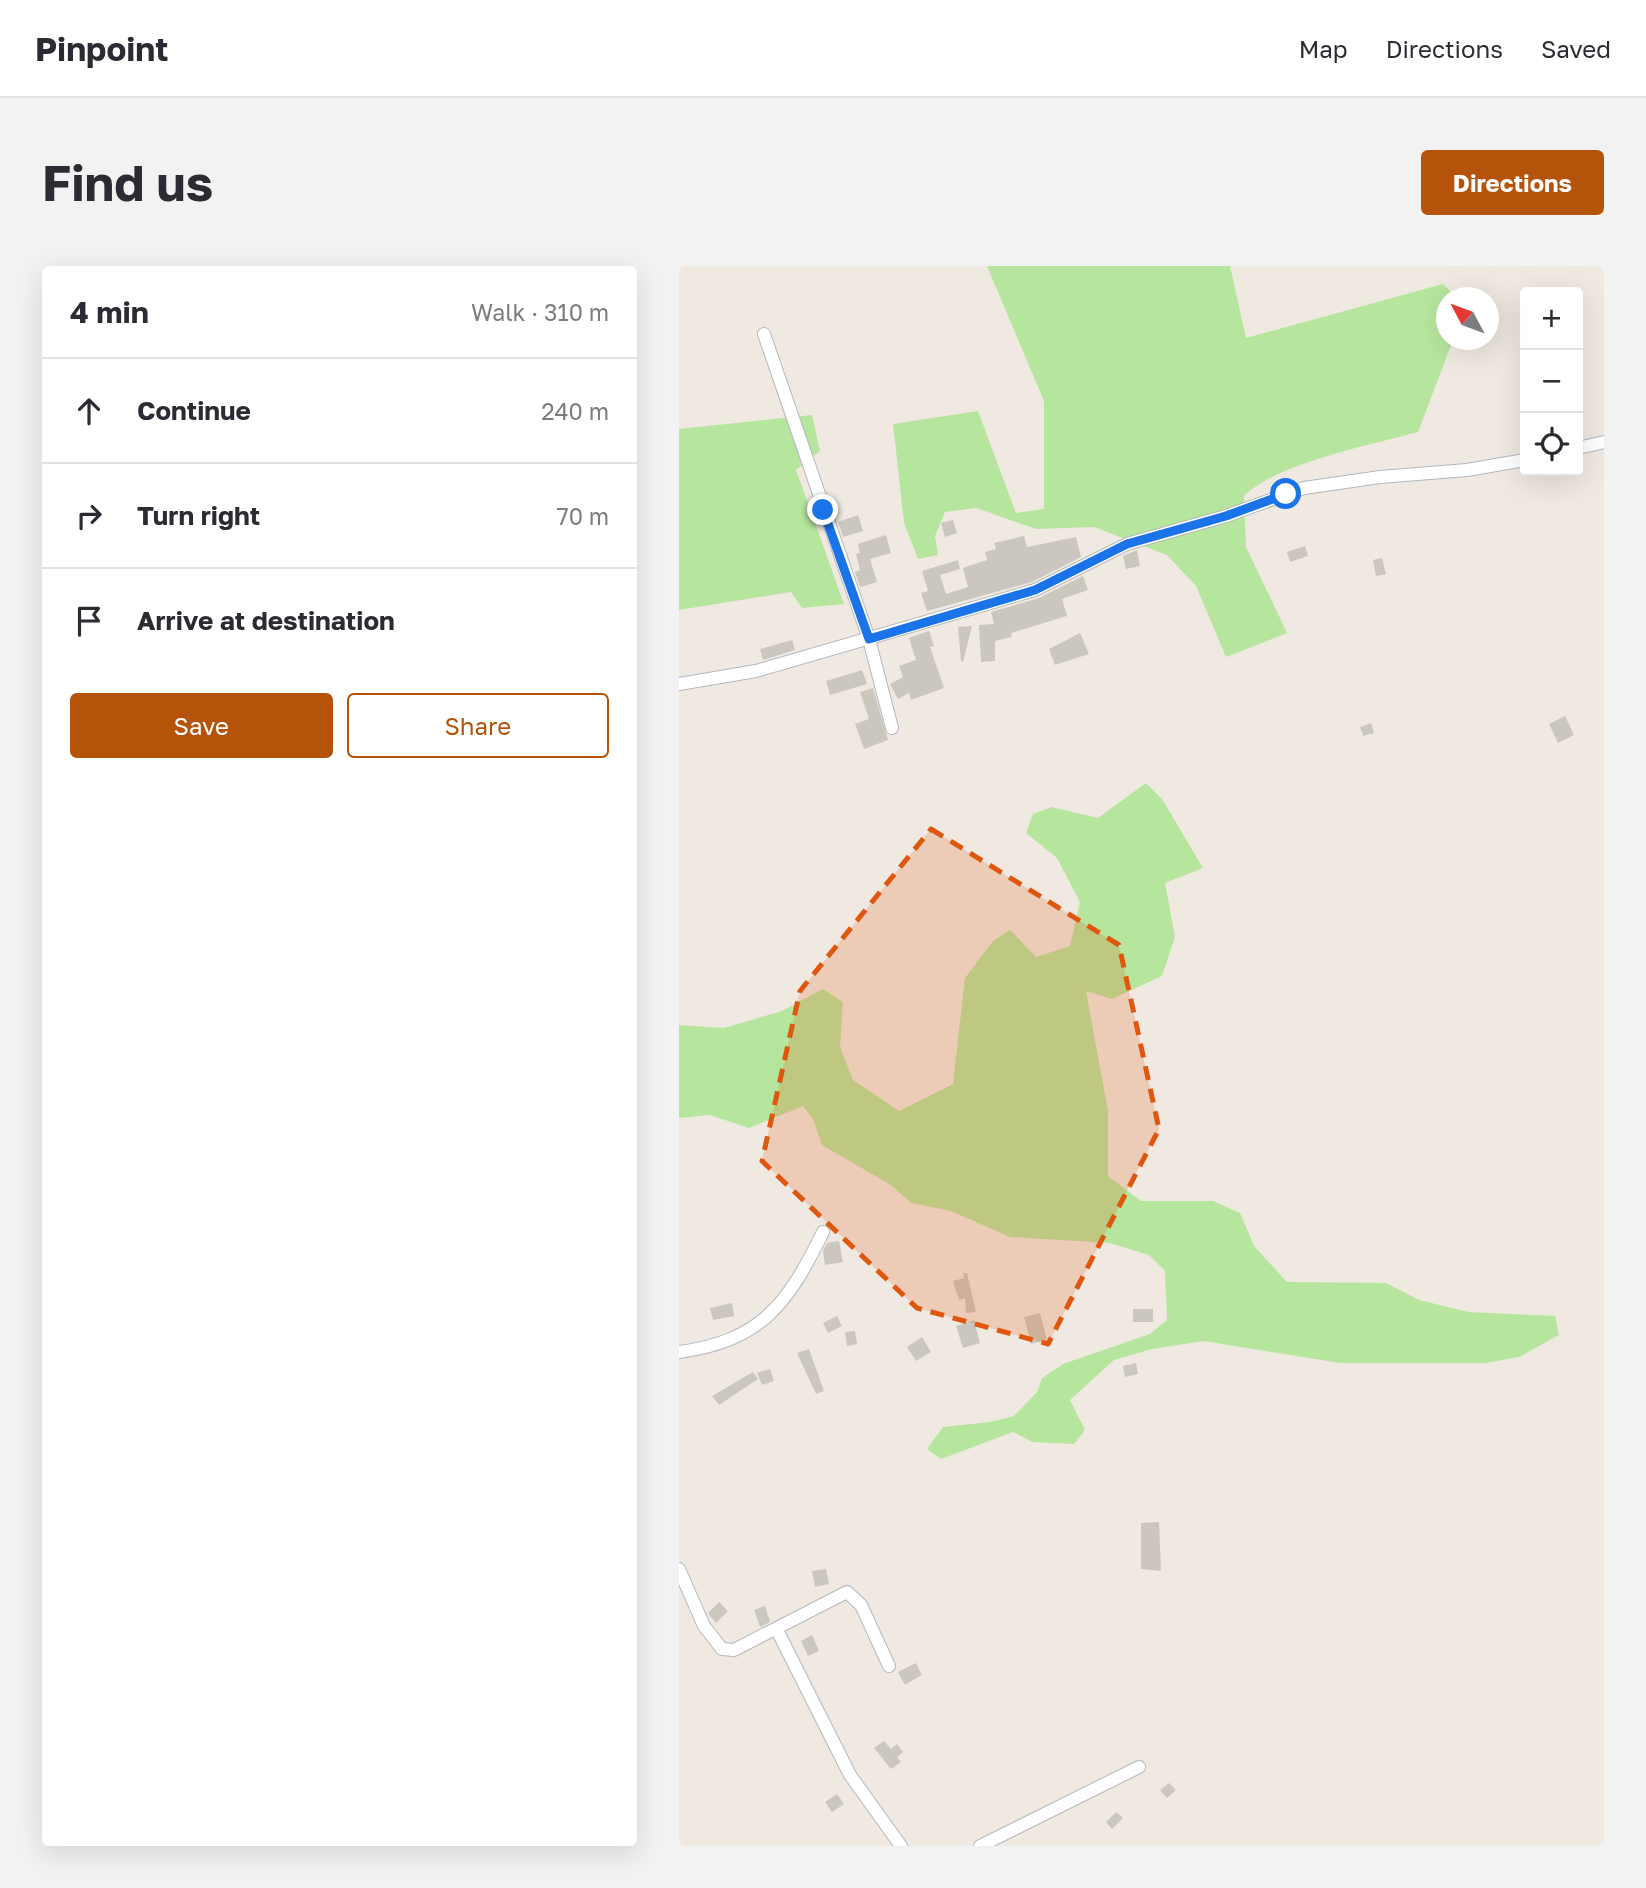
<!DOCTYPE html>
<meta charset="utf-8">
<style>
:root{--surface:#fff;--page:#f2f2f3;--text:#2b2b33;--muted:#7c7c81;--line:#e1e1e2;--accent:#b45309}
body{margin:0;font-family:"Golos Text",sans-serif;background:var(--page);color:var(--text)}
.controls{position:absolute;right:21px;top:21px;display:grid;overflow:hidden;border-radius:7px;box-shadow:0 7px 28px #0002}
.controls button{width:63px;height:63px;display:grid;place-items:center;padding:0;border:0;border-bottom:2px solid var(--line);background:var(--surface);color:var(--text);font:35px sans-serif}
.compass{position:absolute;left:757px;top:21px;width:63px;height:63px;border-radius:50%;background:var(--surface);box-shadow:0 7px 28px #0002;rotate:311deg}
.stop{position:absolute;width:21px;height:21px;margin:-16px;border:5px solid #1a73e8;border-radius:50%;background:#fff}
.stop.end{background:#1a73e8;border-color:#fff;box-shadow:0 2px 7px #0008}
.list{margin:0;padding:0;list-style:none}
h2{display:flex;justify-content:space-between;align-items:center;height:91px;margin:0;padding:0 28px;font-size:30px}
h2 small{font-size:23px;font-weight:400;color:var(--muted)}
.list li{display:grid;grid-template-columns:46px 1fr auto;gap:21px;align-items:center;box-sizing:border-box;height:105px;padding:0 28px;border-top:2px solid var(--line)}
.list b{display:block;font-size:26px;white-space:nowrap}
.list em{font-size:23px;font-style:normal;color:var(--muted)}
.actions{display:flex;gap:14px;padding:21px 28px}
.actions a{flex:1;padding:16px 0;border:2px solid var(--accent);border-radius:7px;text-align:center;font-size:24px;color:var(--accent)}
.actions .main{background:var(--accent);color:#fff}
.icon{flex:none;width:38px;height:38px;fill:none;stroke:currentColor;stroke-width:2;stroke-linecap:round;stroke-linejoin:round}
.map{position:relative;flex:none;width:925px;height:1580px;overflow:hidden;border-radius:7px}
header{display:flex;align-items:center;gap:42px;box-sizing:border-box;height:98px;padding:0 35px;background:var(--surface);border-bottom:2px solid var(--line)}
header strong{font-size:33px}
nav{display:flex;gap:38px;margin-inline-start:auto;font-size:24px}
.intro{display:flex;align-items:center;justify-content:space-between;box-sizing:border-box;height:168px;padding:0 42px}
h1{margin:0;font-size:49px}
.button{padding:18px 32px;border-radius:7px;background:var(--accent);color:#fff;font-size:24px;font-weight:700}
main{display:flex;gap:42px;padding:0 42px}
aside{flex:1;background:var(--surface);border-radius:7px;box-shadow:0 7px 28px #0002}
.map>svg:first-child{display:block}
</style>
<header>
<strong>Pinpoint</strong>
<nav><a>Map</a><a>Directions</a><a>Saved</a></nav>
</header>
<div class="intro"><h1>Find us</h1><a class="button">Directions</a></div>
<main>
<aside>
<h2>4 min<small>Walk · 310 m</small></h2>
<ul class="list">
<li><svg class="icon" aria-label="ahead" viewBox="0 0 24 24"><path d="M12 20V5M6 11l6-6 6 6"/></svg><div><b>Continue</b></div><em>240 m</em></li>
<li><svg class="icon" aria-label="right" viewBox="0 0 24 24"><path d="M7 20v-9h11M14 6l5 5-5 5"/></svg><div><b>Turn right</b></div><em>70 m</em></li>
<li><svg class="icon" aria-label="arrive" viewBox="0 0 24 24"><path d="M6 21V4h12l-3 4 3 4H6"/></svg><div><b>Arrive at destination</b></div></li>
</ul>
<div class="actions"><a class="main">Save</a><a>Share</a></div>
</aside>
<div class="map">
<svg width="925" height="1580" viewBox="0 0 925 1580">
<rect width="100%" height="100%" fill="#efe9e1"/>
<path fill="#b6e59e" d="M308,0H551L567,72L764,18L777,31L768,32V74H774L739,166C695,178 595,198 565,230L567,281L608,367L547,391L517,320L488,289L415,261L357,263L297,242L266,246L256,270L259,289L239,293L225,257L214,158L299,145L337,247L365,243V135Z
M133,149L141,185L117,204L165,338L123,342L112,326L0,344V163Z
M467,517L483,533L524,602L486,617L496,671L483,710L433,733L407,725L429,845V910L462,935H534L561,947L575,980L608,1016L707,1017L740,1034L789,1046L876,1050L880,1069L840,1091L806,1097H661L525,1075L473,1083L435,1094L391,1134L406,1164L395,1178L354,1176L334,1166L262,1193L248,1183L264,1161L311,1156L335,1150L358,1126L363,1112L384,1098L471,1068L488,1054L486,1005L470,989L431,977L331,971L272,945L232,937L212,919L143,879L134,853L124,840L70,862L31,849L0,852V759L45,762L103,745L144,723L164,736L161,781L174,814L220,845L274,818L286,712L314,675L331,664L357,691L391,680L401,636L378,592L347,567L354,548L373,541L419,552Z"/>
<path fill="#cbc7bf" d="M179,249L184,265L164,271L159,256Z
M274,254L278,267L266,271L262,257Z
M207,269L212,287L191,293L198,316L181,321L176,306L181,304L177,288L181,287L179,278Z
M345,270L348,281L397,271L402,291L353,316L248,345L242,327L249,325L243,305L279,294L281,303L261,309L267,328L289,321L284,302L308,294L306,286L317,283L315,277Z
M626,280L629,290L611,296L608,286Z
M458,284L461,300L447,303L444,290Z
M703,292L707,308L697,310L694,294Z
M404,310L409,324L383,333L388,350L332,367L333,371L316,375V395L302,396L300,359L315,358L312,346L360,332Z
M293,360L284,396L282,395L279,361Z
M250,365L255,380L251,381L265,422L232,434L230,427L219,433L211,418L224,411L220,400L237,394L230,372Z
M401,367L410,388L376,399L370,383Z
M113,374L116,384L84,394L81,383Z
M183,404L188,418L151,429L147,415Z
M194,422L209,474L185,483L176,458L190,453L181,426Z
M886,450L895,469L879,477L870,458Z
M692,457L695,467L684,470L681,461Z
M160,975L164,996L146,999L144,985L148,977Z
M284,1007H288L297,1046L287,1047L286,1032L280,1034L274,1015L285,1012Z
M53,1037L55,1050L34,1054L31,1042Z
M454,1043H474V1056H454Z
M361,1047L368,1074L352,1078L345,1051Z
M158,1050L163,1060L149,1067L144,1057Z
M295,1054L301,1077L284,1082L277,1060Z
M176,1065L178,1078L168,1080L166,1066Z
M243,1071L252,1086L237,1095L228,1081Z
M130,1083L145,1125L137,1128L118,1087Z
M457,1097L459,1108L446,1111L444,1100Z
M91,1103L95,1115L83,1119L78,1107Z
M74,1106L79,1113L40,1139L33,1130Z
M480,1256L482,1305L462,1303V1257Z
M147,1303L150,1318L136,1321L133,1305Z
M40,1336L49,1345L37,1357L29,1347Z
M86,1340L91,1356L81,1361L75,1344Z
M133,1369L140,1385L129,1390L122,1375Z
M237,1397L243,1409L226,1419L219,1406Z
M205,1475L212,1483L218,1478L224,1486L218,1491L222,1496L212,1503L195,1482Z
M490,1517L497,1524L488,1532L481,1524Z
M158,1528L165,1538L153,1546L146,1536Z
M437,1546L444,1552L433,1563L427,1556Z"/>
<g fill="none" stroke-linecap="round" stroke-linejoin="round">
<g stroke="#b4b7c1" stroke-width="14">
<path id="street" d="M85,68L190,373L213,462
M899,182L925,176
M0,418L77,405L356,324L448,278L547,250L625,222L701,211L788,204L846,194
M0,1086C83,1075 109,1037 144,966
M0,1303L25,1360L43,1383L55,1384L168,1326L182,1339L210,1400
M98,1364L171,1509L222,1580
M301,1580L460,1501"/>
</g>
<use href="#street" stroke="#fff" stroke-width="12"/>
</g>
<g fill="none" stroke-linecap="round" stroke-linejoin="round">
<path stroke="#1a73e8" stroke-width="9" d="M144,244L190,373L356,324L448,278L547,250L607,228"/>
</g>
<path fill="#df570e" fill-opacity="0.2" stroke="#df570e" stroke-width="5" stroke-dasharray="14 9" stroke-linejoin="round" d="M252,563L440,679L480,863L369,1078L238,1042L83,895L121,725Z"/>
</svg>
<div class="controls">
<button>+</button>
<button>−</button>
<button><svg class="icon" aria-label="locate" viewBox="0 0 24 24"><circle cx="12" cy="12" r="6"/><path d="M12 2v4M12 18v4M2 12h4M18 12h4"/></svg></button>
</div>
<svg class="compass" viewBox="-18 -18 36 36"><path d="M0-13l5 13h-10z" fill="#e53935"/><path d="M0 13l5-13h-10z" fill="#7c7c81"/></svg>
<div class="stop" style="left:607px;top:228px"></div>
<div class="stop end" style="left:144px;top:244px"></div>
</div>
</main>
